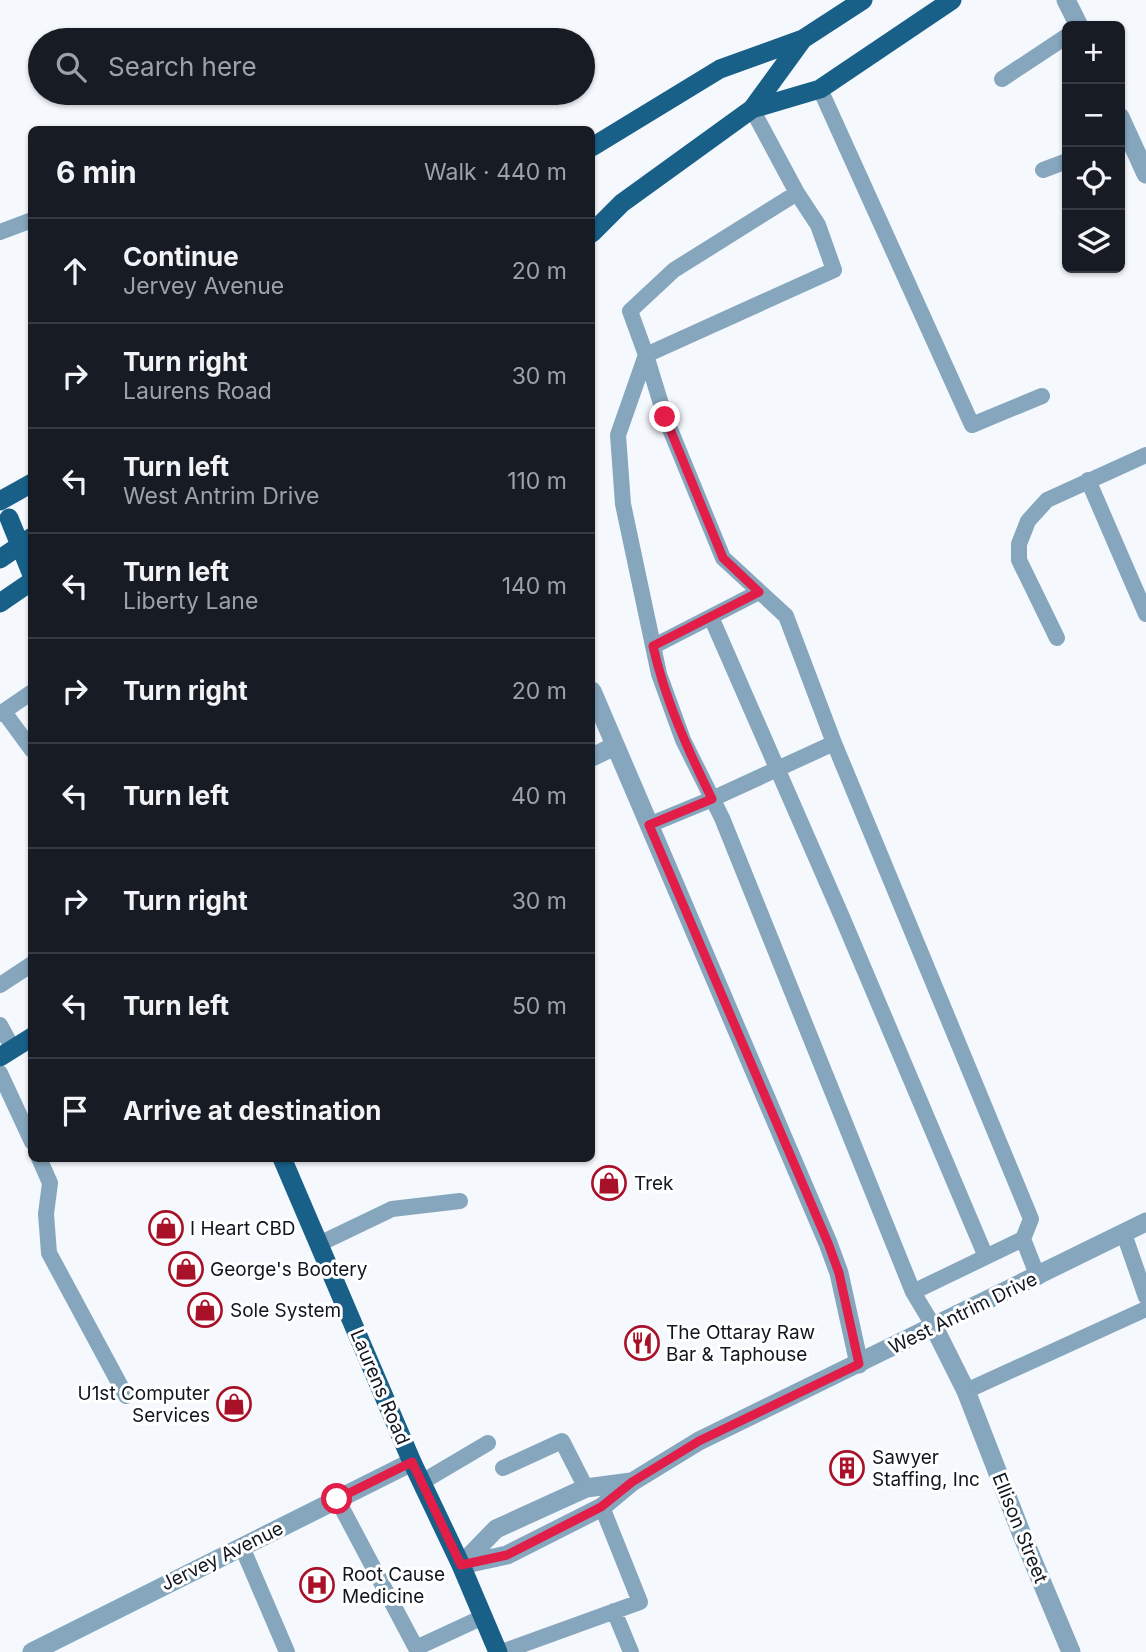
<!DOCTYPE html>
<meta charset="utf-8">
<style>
:root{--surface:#171b24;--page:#242831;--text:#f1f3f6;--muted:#9ea1a6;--line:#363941}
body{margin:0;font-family:Inter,sans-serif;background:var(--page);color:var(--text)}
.controls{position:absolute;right:21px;top:21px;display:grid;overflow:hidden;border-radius:10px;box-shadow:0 2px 5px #0004}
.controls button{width:63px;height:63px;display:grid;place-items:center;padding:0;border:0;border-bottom:2px solid var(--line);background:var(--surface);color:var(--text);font:35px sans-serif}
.stop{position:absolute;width:21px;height:21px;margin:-16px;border:5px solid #e11d48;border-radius:50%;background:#fff}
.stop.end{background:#e11d48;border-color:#fff;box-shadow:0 2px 7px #0008}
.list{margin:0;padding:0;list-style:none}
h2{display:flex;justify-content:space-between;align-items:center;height:91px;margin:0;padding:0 28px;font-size:30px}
h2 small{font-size:23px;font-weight:400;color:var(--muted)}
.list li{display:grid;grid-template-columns:46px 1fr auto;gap:21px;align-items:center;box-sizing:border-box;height:105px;padding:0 28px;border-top:2px solid var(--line)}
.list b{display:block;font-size:26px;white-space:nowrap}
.list p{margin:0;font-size:23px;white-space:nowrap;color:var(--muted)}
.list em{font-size:23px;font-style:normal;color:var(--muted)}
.icon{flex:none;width:38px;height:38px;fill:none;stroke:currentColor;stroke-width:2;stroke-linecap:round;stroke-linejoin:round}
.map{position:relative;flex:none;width:1146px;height:1652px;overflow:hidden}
.search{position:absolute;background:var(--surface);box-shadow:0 2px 5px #0004;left:28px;top:28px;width:567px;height:77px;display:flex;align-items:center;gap:18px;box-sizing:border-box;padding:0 24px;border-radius:38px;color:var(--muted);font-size:26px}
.panel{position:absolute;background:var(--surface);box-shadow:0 2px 5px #0004;left:28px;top:126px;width:567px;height:1036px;border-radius:10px}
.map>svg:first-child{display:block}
</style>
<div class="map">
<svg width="1146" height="1652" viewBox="0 0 1146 1652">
<rect width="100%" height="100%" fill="#f5f8fd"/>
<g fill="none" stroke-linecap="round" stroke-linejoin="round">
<path stroke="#85a6bd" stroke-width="16" d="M1002,79L1067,36
M820,89L972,425L1042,396
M752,109L797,193L818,225L834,270L646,355L665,417L723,558L786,616L834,743L1031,1219L1023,1239L913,1292
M1043,170L1067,161
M797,193L674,270L630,311L646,355L618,435L623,504L659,674L683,740L722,818L913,1292L934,1327
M0,232L32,220
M1088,480L1146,614
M711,617L842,917L986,1257
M1057,638L1019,560V544L1028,521L1047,500L1146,455
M654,646L759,592
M4,712L32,750
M0,714L32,692
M649,825L712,799L834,743
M0,985L32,964
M0,1025L13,1049
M0,1073L32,1142
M39,1158L50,1183L46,1214L49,1253L126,1396
M1124,1234L1146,1297
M1023,1239L1038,1277
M319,1244L392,1209L460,1201
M966,1391L1146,1309
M503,1468L562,1441L586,1488
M422,1482L488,1443
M337,1499L416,1648L483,1617
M242,1547L287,1652
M614,1611L631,1652
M502,1652L640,1602L602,1507"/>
<path stroke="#85a6bd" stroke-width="19" d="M592,691L828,1243L839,1273L859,1364
M592,757L615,746
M934,1327L966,1391L1022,1535L1071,1652
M32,1652L412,1462"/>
<path stroke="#85a6bd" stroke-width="19" d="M1066,0L1079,26
M1120,117L1146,174
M462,1564L496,1529L586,1488L631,1482
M461,1565L507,1555L602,1507L632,1482L699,1441L1146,1222"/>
<path stroke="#186088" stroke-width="19" d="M752,109L803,39L863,0
M592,147L720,69L803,39
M592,233L622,203L752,109L820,89L952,0
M0,501L32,483
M0,559L32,537
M0,603L32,581
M0,1057L32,1037
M282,1158L412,1462L461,1565L498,1652"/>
<path stroke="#186088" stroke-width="19" d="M9,518L32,575"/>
</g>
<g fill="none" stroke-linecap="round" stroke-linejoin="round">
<path stroke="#e11d48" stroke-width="9" d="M337,1499L412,1462L461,1565L507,1555L601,1507L632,1482L699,1441L859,1364L839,1273L828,1243L649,825L712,799C688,750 665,700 653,646L759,592L723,558L665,417"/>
</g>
<defs>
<g id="shop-ring" transform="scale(1.75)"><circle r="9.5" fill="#fff" stroke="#a81128" stroke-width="1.5"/><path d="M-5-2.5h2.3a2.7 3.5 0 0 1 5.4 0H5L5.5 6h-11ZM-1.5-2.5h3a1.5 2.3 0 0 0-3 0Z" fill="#a81128"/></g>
<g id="restaurant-ring" transform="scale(1.75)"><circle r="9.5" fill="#fff" stroke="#a81128" stroke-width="1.5"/><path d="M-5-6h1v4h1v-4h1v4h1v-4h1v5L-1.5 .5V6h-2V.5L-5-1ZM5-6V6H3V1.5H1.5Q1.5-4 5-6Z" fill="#a81128"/></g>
<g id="building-ring" transform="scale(1.75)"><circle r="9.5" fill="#fff" stroke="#a81128" stroke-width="1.5"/><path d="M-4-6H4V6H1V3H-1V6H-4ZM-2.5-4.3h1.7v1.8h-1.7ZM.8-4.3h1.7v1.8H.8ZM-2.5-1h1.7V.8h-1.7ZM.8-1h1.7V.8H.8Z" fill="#a81128"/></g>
<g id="hospital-ring" transform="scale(1.75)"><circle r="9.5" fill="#fff" stroke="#a81128" stroke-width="1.5"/><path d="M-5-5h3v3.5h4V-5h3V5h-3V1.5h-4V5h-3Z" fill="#a81128"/></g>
</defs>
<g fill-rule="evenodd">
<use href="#shop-ring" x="609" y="1183"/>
<use href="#shop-ring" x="166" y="1228"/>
<use href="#shop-ring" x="186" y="1269"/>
<use href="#shop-ring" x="205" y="1310"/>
<use href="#restaurant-ring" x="642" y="1343"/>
<use href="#shop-ring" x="234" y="1404"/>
<use href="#building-ring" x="847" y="1468"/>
<use href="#hospital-ring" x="317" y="1585"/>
</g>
<g text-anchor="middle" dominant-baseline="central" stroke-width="6" stroke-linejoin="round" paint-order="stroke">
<g font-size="19" fill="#11161f" stroke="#fff" text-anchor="start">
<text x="634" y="1183">Trek</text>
<text x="190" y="1228">I Heart CBD</text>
<text x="210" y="1269">George's Bootery</text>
<text x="230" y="1310">Sole System</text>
<text x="666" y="1332">The Ottaray Raw<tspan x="666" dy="22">Bar &amp; Taphouse</tspan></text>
<text x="210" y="1393" text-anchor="end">U1st Computer<tspan x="210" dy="22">Services</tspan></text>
<text x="872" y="1457">Sawyer<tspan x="872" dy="22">Staffing, Inc</tspan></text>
<text x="342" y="1574">Root Cause<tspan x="342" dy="22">Medicine</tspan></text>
</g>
<g font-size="19" fill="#11161f" stroke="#fff">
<text transform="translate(963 1313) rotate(-26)">West Antrim Drive</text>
<text transform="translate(380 1387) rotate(67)">Laurens Road</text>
<text transform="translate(1020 1528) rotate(68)">Ellison Street</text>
<text transform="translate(222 1556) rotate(-26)">Jervey Avenue</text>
</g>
</g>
</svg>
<div class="controls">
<button>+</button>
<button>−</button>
<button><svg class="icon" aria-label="locate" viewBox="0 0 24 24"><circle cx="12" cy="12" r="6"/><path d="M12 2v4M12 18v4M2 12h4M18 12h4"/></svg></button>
<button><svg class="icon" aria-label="layers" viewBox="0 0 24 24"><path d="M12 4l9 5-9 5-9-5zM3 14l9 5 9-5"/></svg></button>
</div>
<div class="stop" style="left:337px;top:1499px"></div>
<div class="stop end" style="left:665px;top:417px"></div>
<div class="search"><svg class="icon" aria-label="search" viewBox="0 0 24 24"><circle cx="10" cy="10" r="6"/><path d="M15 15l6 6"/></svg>Search here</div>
<section class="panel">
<h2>6 min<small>Walk · 440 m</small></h2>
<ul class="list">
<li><svg class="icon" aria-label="ahead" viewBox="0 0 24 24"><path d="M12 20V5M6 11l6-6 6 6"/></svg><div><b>Continue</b><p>Jervey Avenue</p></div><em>20 m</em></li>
<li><svg class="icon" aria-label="right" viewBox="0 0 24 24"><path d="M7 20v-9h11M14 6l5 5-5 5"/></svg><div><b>Turn right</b><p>Laurens Road</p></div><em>30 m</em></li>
<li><svg class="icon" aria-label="left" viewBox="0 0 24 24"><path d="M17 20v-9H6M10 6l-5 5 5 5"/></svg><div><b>Turn left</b><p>West Antrim Drive</p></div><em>110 m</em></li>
<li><svg class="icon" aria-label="left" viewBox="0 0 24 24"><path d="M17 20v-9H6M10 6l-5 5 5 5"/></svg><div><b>Turn left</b><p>Liberty Lane</p></div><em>140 m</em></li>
<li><svg class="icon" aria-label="right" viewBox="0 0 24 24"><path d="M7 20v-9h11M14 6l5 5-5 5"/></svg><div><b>Turn right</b></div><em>20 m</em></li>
<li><svg class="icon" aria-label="left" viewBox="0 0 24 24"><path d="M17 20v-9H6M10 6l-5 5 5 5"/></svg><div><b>Turn left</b></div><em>40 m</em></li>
<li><svg class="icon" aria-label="right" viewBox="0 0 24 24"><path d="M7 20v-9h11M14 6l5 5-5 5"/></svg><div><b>Turn right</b></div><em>30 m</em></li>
<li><svg class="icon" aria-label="left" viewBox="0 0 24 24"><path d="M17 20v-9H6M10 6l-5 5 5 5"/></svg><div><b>Turn left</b></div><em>50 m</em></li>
<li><svg class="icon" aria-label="arrive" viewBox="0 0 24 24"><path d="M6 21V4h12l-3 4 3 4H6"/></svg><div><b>Arrive at destination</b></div></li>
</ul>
</section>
</div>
